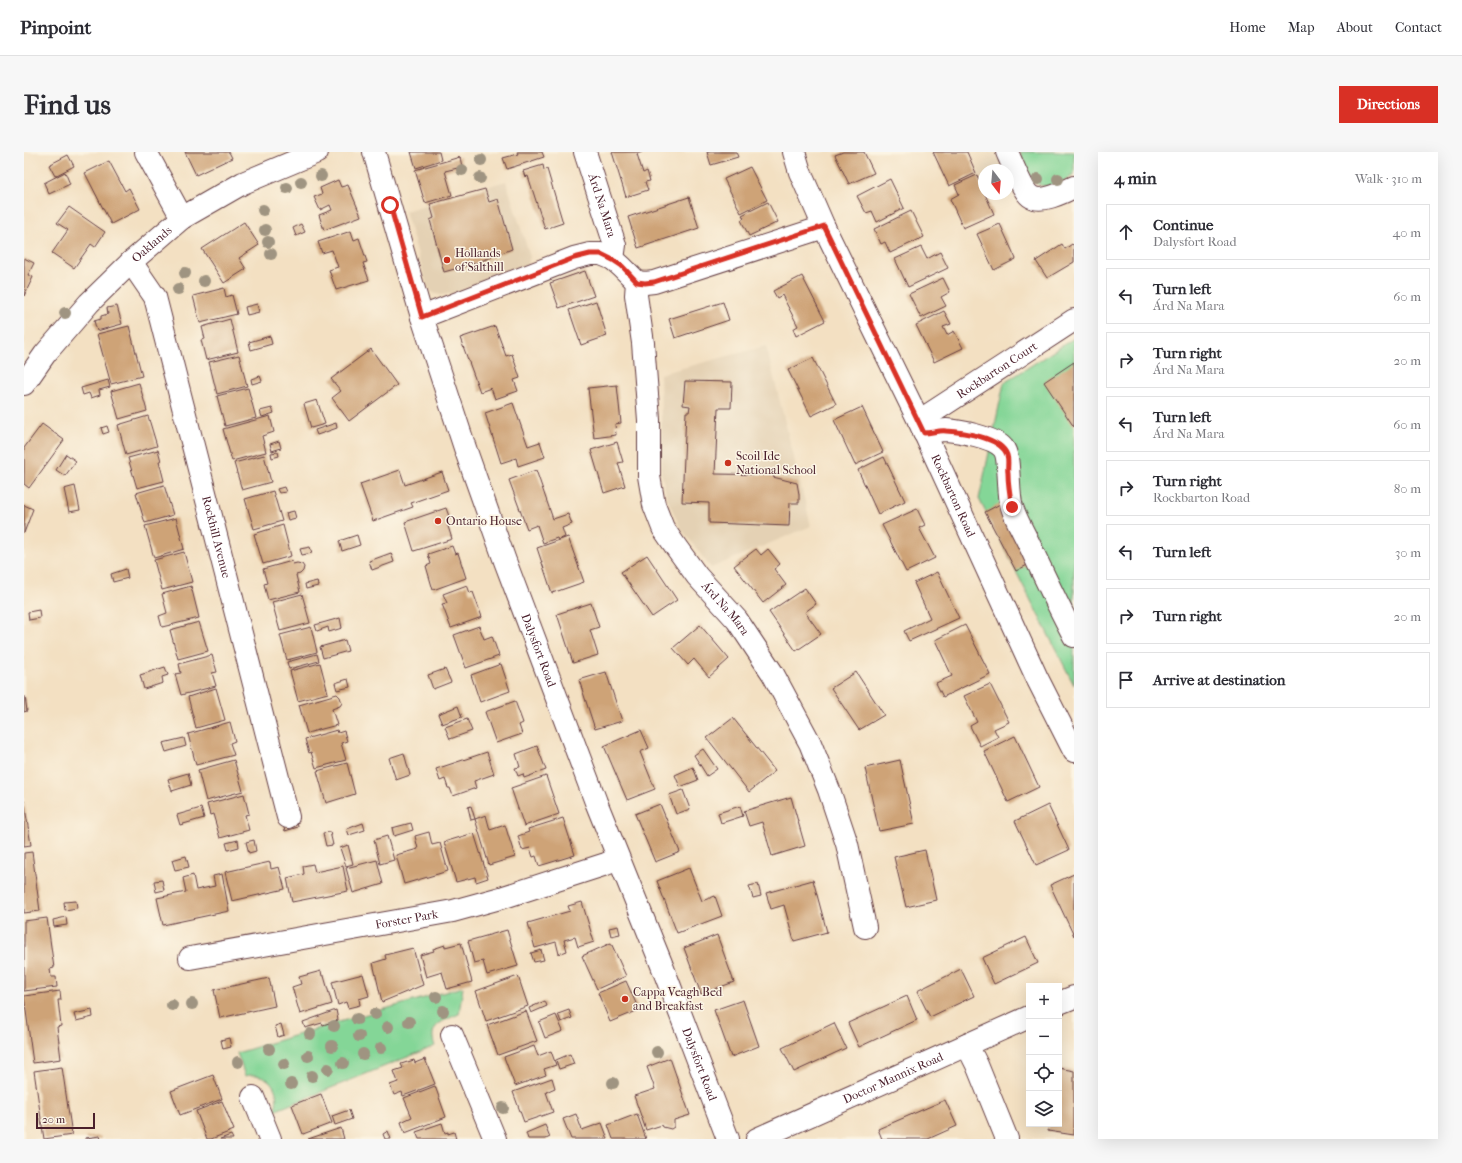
<!DOCTYPE html>
<meta charset="utf-8">
<style>
:root{--surface:#fff;--page:#f7f7f7;--text:#2b2b33;--muted:#7c7c81;--line:#e1e1e2;--accent:#d93025}
body{margin:0;font-family:"IM FELL French Canon",serif;background:var(--page);color:var(--text)}
.controls{position:absolute;right:12px;bottom:12px;display:grid;overflow:hidden;border-radius:0px;box-shadow:0 4px 16px #0002}
.controls button{width:36px;height:36px;display:grid;place-items:center;padding:0;border:0;border-bottom:1px solid var(--line);background:var(--surface);color:var(--text);font:20px sans-serif}
.compass{position:absolute;left:954px;top:12px;width:36px;height:36px;border-radius:50%;background:var(--surface);box-shadow:0 4px 16px #0002;rotate:164deg}
.scale{position:absolute;left:12px;bottom:10px;width:59px;box-sizing:border-box;padding-left:4px;border:2px solid #4a1f2b;border-top:0;font-size:11px;line-height:14px;white-space:nowrap;color:#4a1f2b;-webkit-text-stroke:3px #fcf5e5;paint-order:stroke}
.stop{position:absolute;width:12px;height:12px;margin:-9px;border:3px solid #d93025;border-radius:50%;background:#fff}
.stop.end{background:#d93025;border-color:#fff;box-shadow:0 1px 4px #0008}
.list{margin:0;padding:0;list-style:none}
h2{display:flex;justify-content:space-between;align-items:center;height:52px;margin:0;padding:0 16px;font-size:17px}
h2 small{font-size:13px;font-weight:400;color:var(--muted)}
.list li{display:grid;grid-template-columns:26px 1fr auto;gap:12px;align-items:center;box-sizing:border-box;height:56px;margin:0 8px 8px;padding:0 8px;border:1px solid var(--line);border-radius:0px}
.list b{display:block;font-size:15px;white-space:nowrap}
.list p{margin:0;font-size:13px;white-space:nowrap;color:var(--muted)}
.list em{font-size:13px;font-style:normal;color:var(--muted)}
.icon{flex:none;width:22px;height:22px;fill:none;stroke:currentColor;stroke-width:2;stroke-linecap:round;stroke-linejoin:round}
.map{position:relative;flex:none;width:1050px;height:987px;overflow:hidden;border-radius:0px}
header{display:flex;align-items:center;gap:24px;box-sizing:border-box;height:56px;padding:0 20px;background:var(--surface);border-bottom:1px solid var(--line)}
header strong{font-size:19px}
nav{display:flex;gap:22px;margin-inline-start:auto;font-size:14px}
.intro{display:flex;align-items:center;justify-content:space-between;box-sizing:border-box;height:96px;padding:0 24px}
h1{margin:0;font-size:28px}
.button{padding:10px 18px;border-radius:0px;background:var(--accent);color:#fff;font-size:14px;font-weight:700}
main{display:flex;gap:24px;padding:0 24px}
aside{flex:1;background:var(--surface);border-radius:0px;box-shadow:0 4px 16px #0002}
.map>svg:first-child{display:block}
</style>
<header>
<strong>Pinpoint</strong>
<nav><a>Home</a><a>Map</a><a>About</a><a>Contact</a></nav>
</header>
<div class="intro"><h1>Find us</h1><a class="button">Directions</a></div>
<main>
<div class="map">
<svg width="1050" height="987" viewBox="0 0 1050 987">
<rect width="100%" height="100%" fill="#fcf5e5"/>
<filter id="ink" filterUnits="userSpaceOnUse"><feTurbulence type="fractalNoise" baseFrequency=".025" numOctaves="2"/><feDisplacementMap in="SourceGraphic" scale="8" xChannelSelector="R" yChannelSelector="G"/><feConvolveMatrix kernelMatrix="1 2 1 2 8 2 1 2 1" color-interpolation-filters="sRGB"/></filter>
<filter id="wash" filterUnits="userSpaceOnUse"><feTurbulence type="fractalNoise" baseFrequency=".012" numOctaves="4" result="noise"/><feDisplacementMap in="SourceGraphic" scale="16" xChannelSelector="R" yChannelSelector="G"/><feGaussianBlur stdDeviation="0.9" result="paint"/><feColorMatrix in="noise" values="0 0 0 0 0 0 0 0 0 0 0 0 0 0 0 0 0 1.4 0 .05"/><feComposite in="paint" operator="in"/></filter>
<g filter="url(#wash)">
<rect width="100%" height="100%" fill="#f3e0c2"/>
<path fill="#e4d1b4" d="M482,29L506,105L503,114L426,142L417,143L409,141L404,136L381,59Z
M742,194L787,374L687,416L656,375L643,346L637,319L638,303L636,222Z"/>
<path fill="#84d697" stroke="#677a61" d="M996,0H1050V23C1041,29 1023,39 1012,31C1004,24 1001,9 996,0Z
M1050,186V533L955,347L980,231Z
M439,835L435,862C419,869 403,873 411,894L250,959C259,938 244,918 221,924L213,901L315,870Z"/>
<g id="blocks">
<path fill="#cea377" d="M161,0H205L208,6L172,23Z
M387,0H415L417,8L392,16Z
M493,0H518L520,5L483,17L479,6L494,2Z
M588,0H618L613,2L619,21L623,19L626,29L621,30L624,38L602,45Z
M683,0H712L714,5L687,13Z
M819,0H840L850,21L825,32L811,3Z
M909,0H943L952,21L925,34Z
M44,3L50,14L31,24L25,13Z
M436,5L438,15L421,19L428,43L401,51L391,18Z
M85,9L101,39L105,36L116,57L87,72L61,21Z
M519,13L520,18L523,17L539,71L521,77L504,24L501,25L499,19Z
M726,15L743,48L717,61L700,27Z
M41,20L46,32L25,42L20,31Z
M953,23L960,42H961L970,62L939,76L926,47L935,42L931,33Z
M866,27L880,56L853,70L848,59L842,61L833,44Z
M314,28L317,35L324,33L337,64L300,78L295,63L308,58L306,53L296,58L290,45L298,42L296,36Z
M461,37L465,50L474,47L488,97L452,111L420,120L406,68L410,66L406,52Z
M665,45L675,76L614,96L604,65Z
M744,50L754,70L725,84L717,68L720,66L718,63Z
M45,55L81,80L71,95L67,92L50,116L28,101L44,78L33,71Z
M887,59L900,85L866,101L861,90L857,92L850,77Z
M220,70L235,93L215,106L222,117L200,131L178,97Z
M277,72L281,80L272,84L269,76Z
M976,72L992,107L970,118L953,82Z
M327,79L330,88L335,86L343,110L339,111L345,128L312,138L305,118L314,115L308,98L298,101L294,90Z
M1038,92L1041,97L1048,92L1050,94V110L1023,126L1012,109Z
M897,95L903,107L916,100L924,116L884,135L871,107Z
M0,106L10,111L4,123L9,125L0,144Z
M561,119L570,144L535,156L526,131Z
M778,124L801,169L772,184L769,177L774,174L758,143L753,146L749,139Z
M919,126L926,140L917,145L922,154L897,166L885,142Z
M200,136L202,145L208,143L213,162L176,171L169,144Z
M572,149L583,184L557,193L545,158Z
M699,150L705,168L651,186L645,167Z
M233,152L235,160L223,163L221,155Z
M93,154L98,172L73,179L70,169L77,167V164L84,162L83,156Z
M920,159L927,172L919,175L923,183L930,179L939,196L910,210L892,173Z
M206,167L214,200L182,208L177,188L181,187L178,175Z
M105,174L118,224L87,232L73,182Z
M471,174L482,204L488,202L496,226L490,228L494,239L471,247L467,236L456,240L436,186Z
M246,184L248,192L227,198L225,190Z
M347,197L373,233L325,269L308,246L317,239L307,227Z
M215,203L223,234L193,242L185,210Z
M789,206L812,252L787,264L764,218Z
M1050,210V275L1020,230Z
M236,224L238,229L228,232L227,227Z
M84,228L86,235L75,238L76,243L67,246L65,241L59,243L57,236Z
M661,229L708,230L707,256H694L691,322L750,323L749,325L773,331L775,342V351H766L765,374L685,371V351L658,350L662,260H665L666,254L659,253Z
M115,231L123,259L95,267L87,239Z
M593,233L597,271L591,272L592,283L570,286L564,236Z
M224,236L232,266L201,274L193,244Z
M293,248L301,272L287,276L280,252Z
M489,251L504,294L516,290L521,305L494,314L492,306L477,311L461,261Z
M838,255L859,300L831,313L810,268Z
M248,256L250,261L238,265L236,259Z
M124,264L133,294L102,303L94,273Z
M246,264L250,280L238,284L242,300L208,309L199,277Z
M312,271L313,276L293,283L291,278Z
M18,272L40,288L5,336L0,332V296Z
M83,274L85,280L79,282L77,276Z
M255,289L257,296L248,299L246,292Z
M593,290L599,310L594,311L601,334L580,341L567,298Z
M134,298L137,309H135L140,329L113,336L104,306Z
M254,300L255,304L248,306L247,301Z
M42,302L52,309L41,324L32,318Z
M240,303L247,330L218,338L210,311Z
M860,305L881,349L854,362L834,318Z
M376,318L381,333L418,320L424,338L387,351L389,355L349,369L336,332Z
M512,318L529,367L544,362L548,372L538,376L541,385L534,388L533,386L519,391L513,373L503,377L485,328Z
M140,333L149,363L121,371L112,341Z
M51,334L56,358L45,360L40,337Z
M260,335L262,340L255,341L253,337Z
M249,339L258,369L230,377L221,347Z
M978,351L1007,411L992,419L961,360Z
M0,353L9,357L0,381Z
M422,356L426,367L422,368L428,387L390,399L381,370Z
M893,357L901,373L895,376L911,406L882,420L858,373Z
M270,359L272,366L264,368L262,361Z
M152,366L160,397L130,406L121,374Z
M259,373L267,404L239,412L230,382Z
M333,383L336,393L318,399L315,389Z
M544,385L560,430L528,441L513,396Z
M428,394L431,402L434,401L442,426L409,438L402,414L407,412L404,402Z
M286,395L288,401L278,403L276,397Z
M732,397L737,403L744,397L756,412L750,417L762,433L739,451L710,414Z
M160,400L168,430L138,438L130,408Z
M367,401L370,410L348,418L345,409Z
M623,403L653,448L628,465L597,420Z
M268,409L269,412L273,411L278,412L280,415L279,419L276,422L272,423L276,440L244,448L240,432L243,431L239,417Z
M102,417L104,426L89,430L87,422Z
M913,420L935,466L885,489L880,479L906,466L890,431Z
M293,429L294,434L282,437L281,432Z
M443,433L446,441L449,440L458,465L427,476L418,452L423,451L419,442Z
M167,434L175,466L138,475L135,464L143,461L138,442Z
M781,436L792,452L781,460L797,482L772,499L745,460Z
M278,442L286,471L256,479L248,450Z
M567,451L575,475L566,478L574,503L549,511L533,462Z
M15,458L16,466L5,468L4,460Z
M316,466L318,476L305,480L304,475L293,479L291,473Z
M175,470L184,499L154,507L146,478Z
M676,473L705,507L685,525L670,507L664,513L649,496Z
M941,473L966,522L919,545L912,531L928,524L911,488Z
M455,474L460,487L468,484L475,504L442,516L430,483Z
M287,475L293,500L263,508L256,483Z
M321,488L324,499L299,506L296,495Z
M293,502L295,509L265,517L263,510Z
M188,503L193,520L188,521L192,534L157,543L151,522L157,521L155,512Z
M296,511L304,541L274,549L266,519Z
M477,512L486,539L456,550L447,523Z
M141,515L144,523L138,525L139,531L120,537L116,523Z
M421,517L427,530L409,537L404,523Z
M582,520L598,569L571,577L555,528Z
M832,520L860,563L835,578L807,536Z
M324,527L326,535L313,538L311,531Z
M966,532L985,570L970,577L974,585L956,594L946,574L953,570L940,544Z
M192,536L201,568L172,576L164,545Z
M313,542L316,545L318,551L316,554L308,557L313,573L283,581L275,553Z
M1,544L3,559L0,560V545Z
M491,549L499,571L495,573L498,582L472,591L461,560Z
M434,554L438,565L418,572L414,562Z
M709,566L751,619L725,640L683,586Z
M443,567L448,579L426,587L421,575Z
M206,570L211,589L206,591L210,603L172,613L164,582Z
M313,578L314,581L320,579L323,589L317,591L322,608L292,616L287,600L285,601L281,587Z
M617,578L625,596L616,600L631,637L603,648L580,594Z
M991,584L1015,635L984,650L960,599Z
M160,586L162,594L142,600L139,591Z
M513,594L522,618L500,626L499,622L494,624L491,616L496,615L492,602Z
M679,597L693,617L683,624L670,603Z
M463,600L470,622L450,629L452,636L429,644L426,636H424L421,627L416,629L412,617Z
M380,601L386,623L372,628L365,606Z
M210,608L219,639L182,649L174,618Z
M876,608L890,672L855,679L841,616Z
M323,611L331,642L302,651L293,619Z
M669,615L674,628L656,635L651,623Z
M164,621L167,633L148,639L144,627Z
M522,624L535,662L500,674L487,636Z
M659,638L666,657L652,662L645,643Z
M220,642L225,662L221,663L225,678L196,686L189,662L186,663L183,652Z
M767,645L781,694L748,704L738,670L725,674L720,659Z
M0,649L7,693L0,694Z
M636,652L656,700L631,710L611,662Z
M1024,653L1045,698L1012,713L991,669Z
M447,654L451,667L462,663L466,678L481,673L491,705L465,713L451,667L447,668L444,655Z
M716,654L719,664L697,671L694,661Z
M177,656L180,666L156,673L153,663Z
M539,666L551,703L515,714L512,704L509,705L506,696L498,698L494,684L505,680L504,677Z
M273,669L274,675L261,679L259,673Z
M339,671L341,678L325,683L323,677Z
M387,671L389,678L370,684L368,676Z
M306,680L309,693L302,694L299,681Z
M405,680L408,693L416,691L424,719L380,732L372,703L394,697L391,684Z
M450,681L464,726L452,730L451,725L432,730L420,690Z
M363,684L370,708L356,712L350,688Z
M214,688L215,695L204,698L202,691Z
M230,688L232,699L225,701L222,690Z
M324,693L329,712L322,714L316,696Z
M901,698L912,748L882,755L870,705Z
M8,700L16,759L0,761V701Z
M162,704L165,715L151,718L148,708Z
M353,708L359,732L329,741L322,716Z
M246,710L247,717L255,715L261,737L208,749L201,720Z
M289,712L291,720L319,714L324,739L268,750L263,726L280,722L279,714Z
M665,716L678,749L691,744L698,764L653,781L633,729Z
M198,722L205,759L139,773L133,746L162,740L159,726L169,723L172,738L191,734L189,724Z
M1050,722V784L1026,733Z
M138,728L140,738L132,740L130,729Z
M789,728L803,780L770,789L760,753L747,757L742,741Z
M734,732L737,744L729,746L725,734Z
M52,749L53,756L41,758L40,750Z
M558,750L570,790L554,795L551,785L540,788L543,799L535,802L532,790L511,796L504,771L546,759L544,754Z
M42,765L43,773L30,775L29,768Z
M23,766L30,816L26,817L27,825H32L33,835L0,839V769Z
M594,774L596,782L587,784L585,776Z
M483,778L494,814L463,823L459,809L450,811L444,789Z
M693,783L710,830L677,842L660,796Z
M1002,785L1014,811L970,832L958,806Z
M437,791L448,830L423,837L418,820L402,825L396,803L410,799L409,797L421,793V795Z
M587,791L602,824L573,837L558,804Z
M389,796L399,833L358,850L349,811L362,807L361,803Z
M517,798L520,808L510,810L507,801Z
M937,817L950,844L906,865L893,839Z
M297,819L298,824H300L308,852L276,862L268,835L277,832L275,825Z
M339,822L345,844L335,847L336,853L324,856L322,850L314,853L308,830Z
M494,824L504,854L462,869L452,839Z
M245,826L251,854L196,866L190,838Z
M602,829L615,858L586,870L574,841Z
M36,839L37,848H34L37,874L33,875L37,907L9,911L0,844Z
M883,844L893,868L835,895L824,871Z
M719,848L735,894L707,905L690,858Z
M521,849L523,854L507,861L505,856Z
M68,858L69,865L52,869L50,862Z
M312,858L314,868L299,873L298,871L281,876L279,870Z
M545,858L548,866L537,870L534,862Z
M502,859L513,889L474,903L463,873Z
M532,863L539,879L521,886L515,870Z
M810,871L822,896L770,920L758,896Z
M257,872L260,883L254,885L251,874Z
M205,886L207,895L199,897L197,888Z
M510,894L514,904L527,899L532,913L520,917L522,923L491,934L480,905Z
M546,902L550,912L535,917L532,908Z
M646,906L666,963L650,968V975L647,977L639,975L638,973L622,978L610,944L631,937L623,915Z
M401,907L411,932L379,944L378,940L370,943L366,933L374,930L370,919L379,916L377,912L390,908L391,911Z
M38,915L48,983L20,987L10,919Z
M1035,916L1050,919V983L1024,979L1025,972H1035Z
M189,923L198,947L156,963L147,939Z
M528,926L531,936L522,940L529,960L500,970L489,940Z
M411,934L422,965L381,981L377,970L388,965L380,946Z
M297,942L308,971L279,982L268,953Z
M921,948L933,974L904,987H858L854,977Z
M198,949L210,978L187,987H183L172,959Z
M325,958L328,967L311,973L308,964Z
M552,962L558,978L578,971L584,987H547L539,967Z
M613,962L622,987H589L584,973Z
M418,971L421,981L424,980V982L430,980L432,987H395L392,980Z
M521,973L526,985L522,987H504L502,981Z
M317,976L320,987H284Z
M364,979L367,987H361L359,982Z
M207,983L209,987H196Z
M76,984L77,987H61V986Z"/>
</g>
</g>
<g filter="url(#ink)">
<use href="#blocks" fill-opacity="0" stroke="#633c42" stroke-width="1"/>
<g fill="none" stroke-linecap="round" stroke-linejoin="round">
<g stroke="#633c42" stroke-width="24">
<g id="minor">
<path d="M122,0L158,66"/>
<path id="s1" d="M350,0L398,165L442,299L481,409L572,650L637,811L704,987"/>
<path id="s2" d="M561,0L591,93L589,107"/>
<path id="s3" d="M770,0L776,20L800,75L895,269L1013,526L1050,599"/>
<path d="M983,0C987,9 999,39 1006,44C1017,52 1040,40 1050,35"/>
<path id="s4" d="M107,110L131,145L264,665"/>
<path id="s5" d="M613,130L612,143L619,191L625,268V324L630,353L639,376L652,395L673,424L713,468L749,522L786,591L805,638L823,692L841,775"/>
<path d="M398,165L550,106L566,102H577L589,107L598,115L613,130L621,131L630,130L800,75"/>
<path id="s6" d="M0,232L21,202L65,151L107,110L158,66L219,31L293,0"/>
<path id="s7" d="M895,269L1050,168"/>
<path d="M900,281C907,281 915,278 922,278C935,279 970,285 979,296C987,305 983,340 988,355C992,368 1000,381 1006,394C1020,424 1034,454 1050,484"/>
<path id="s8" d="M166,806L429,759L480,745L582,712L594,707"/>
<path d="M1035,851L1050,845"/>
<path d="M428,883L471,987"/>
<path d="M943,893L953,913L983,987"/>
<path d="M229,945L246,987"/>
<path id="s9" d="M733,987L1005,865"/>
</g>
</g>
<use href="#minor" stroke="#fff" stroke-width="22"/>
</g>
<g fill="#9f9481">
<circle cx="457" cy="8" r="6"/>
<circle cx="438" cy="18" r="6"/>
<circle cx="297" cy="24" r="6"/>
<circle cx="456" cy="26" r="6"/>
<circle cx="1014" cy="27" r="6"/>
<circle cx="1034" cy="27" r="6"/>
<circle cx="277" cy="30" r="6"/>
<circle cx="263" cy="36" r="6"/>
<circle cx="239" cy="58" r="6"/>
<circle cx="241" cy="78" r="6"/>
<circle cx="244" cy="90" r="6"/>
<circle cx="247" cy="102" r="6"/>
<circle cx="161" cy="121" r="6"/>
<circle cx="180" cy="129" r="6"/>
<circle cx="154" cy="137" r="6"/>
<circle cx="41" cy="161" r="6"/>
<circle cx="412" cy="845" r="6"/>
<circle cx="168" cy="852" r="6"/>
<circle cx="148" cy="853" r="6"/>
<circle cx="419" cy="859" r="6"/>
<circle cx="351" cy="862" r="6"/>
<circle cx="333" cy="867" r="6"/>
<circle cx="385" cy="870" r="6"/>
<circle cx="310" cy="874" r="6"/>
<circle cx="364" cy="875" r="6"/>
<circle cx="286" cy="882" r="6"/>
<circle cx="335" cy="884" r="6"/>
<circle cx="308" cy="894" r="6"/>
<circle cx="357" cy="896" r="6"/>
<circle cx="245" cy="897" r="6"/>
<circle cx="633" cy="900" r="6"/>
<circle cx="339" cy="902" r="6"/>
<circle cx="284" cy="904" r="6"/>
<circle cx="214" cy="910" r="6"/>
<circle cx="319" cy="911" r="6"/>
<circle cx="260" cy="912" r="6"/>
<circle cx="304" cy="917" r="6"/>
<circle cx="288" cy="924" r="6"/>
<circle cx="589" cy="931" r="6"/>
<circle cx="267" cy="932" r="6"/>
<circle cx="479" cy="956" r="6"/>
</g>
</g>
<g fill="none" stroke-linecap="round" stroke-linejoin="round" filter="url(#ink)">
<path stroke="#d93025" stroke-width="5" d="M366,53L398,165L550,106L566,102H577L589,108L598,114L613,130L621,131L630,130L800,74L900,281C908,281 915,278 922,279C938,280 977,285 983,303C985,309 983,315 984,321C984,333 986,344 988,355"/>
</g>
<g fill="#c8321e" stroke="#fcf5e5" stroke-width="1.5">
<circle cx="423" cy="108" r="4"/>
<circle cx="704" cy="311" r="4"/>
<circle cx="414" cy="369" r="4"/>
<circle cx="601" cy="847" r="4"/>
</g>
<g text-anchor="middle" dominant-baseline="central" stroke-width="3" stroke-linejoin="round" paint-order="stroke">
<g font-size="12" fill="#4a1f2b" stroke="#fcf5e5">
<text stroke="none"><textPath href="#s2" startOffset="56">Árd Na Mara</textPath></text>
<text stroke="none"><textPath href="#s6" startOffset="190">Oaklands</textPath></text>
<text stroke="none"><textPath href="#s7" startOffset="93">Rockbarton Court</textPath></text>
<text stroke="none"><textPath href="#s3" startOffset="379">Rockbarton Road</textPath></text>
<text stroke="none"><textPath href="#s4" startOffset="290">Rockhill Avenue</textPath></text>
<text stroke="none"><textPath href="#s5" startOffset="351">Árd Na Mara</textPath></text>
<text stroke="none"><textPath href="#s1" startOffset="525">Dalysfort Road</textPath></text>
<text stroke="none"><textPath href="#s8" startOffset="220">Forster Park</textPath></text>
<text stroke="none"><textPath href="#s1" startOffset="969">Dalysfort Road</textPath></text>
<text stroke="none"><textPath href="#s9" startOffset="149">Doctor Mannix Road</textPath></text>
</g>
<g font-size="12" fill="#4a1f2b" stroke="#fcf5e5" text-anchor="start">
<text x="431" y="101">Hollands<tspan x="431" dy="14">of Salthill</tspan></text>
<text x="712" y="304">Scoil Ide<tspan x="712" dy="14">National School</tspan></text>
<text x="422" y="369">Ontario House</text>
<text x="609" y="840">Cappa Veagh Bed<tspan x="609" dy="14">and Breakfast</tspan></text>
</g>
</g>
</svg>
<div class="controls">
<button>+</button>
<button>−</button>
<button><svg class="icon" aria-label="locate" viewBox="0 0 24 24"><circle cx="12" cy="12" r="6"/><path d="M12 2v4M12 18v4M2 12h4M18 12h4"/></svg></button>
<button><svg class="icon" aria-label="layers" viewBox="0 0 24 24"><path d="M12 4l9 5-9 5-9-5zM3 14l9 5 9-5"/></svg></button>
</div>
<svg class="compass" viewBox="-18 -18 36 36"><path d="M0-13l5 13h-10z" fill="#e53935"/><path d="M0 13l5-13h-10z" fill="#7c7c81"/></svg>
<div class="scale">20 m</div>
<div class="stop" style="left:366px;top:53px"></div>
<div class="stop end" style="left:988px;top:355px"></div>
</div>
<aside>
<h2>4 min<small>Walk · 310 m</small></h2>
<ul class="list">
<li><svg class="icon" aria-label="ahead" viewBox="0 0 24 24"><path d="M12 20V5M6 11l6-6 6 6"/></svg><div><b>Continue</b><p>Dalysfort Road</p></div><em>40 m</em></li>
<li><svg class="icon" aria-label="left" viewBox="0 0 24 24"><path d="M17 20v-9H6M10 6l-5 5 5 5"/></svg><div><b>Turn left</b><p>Árd Na Mara</p></div><em>60 m</em></li>
<li><svg class="icon" aria-label="right" viewBox="0 0 24 24"><path d="M7 20v-9h11M14 6l5 5-5 5"/></svg><div><b>Turn right</b><p>Árd Na Mara</p></div><em>20 m</em></li>
<li><svg class="icon" aria-label="left" viewBox="0 0 24 24"><path d="M17 20v-9H6M10 6l-5 5 5 5"/></svg><div><b>Turn left</b><p>Árd Na Mara</p></div><em>60 m</em></li>
<li><svg class="icon" aria-label="right" viewBox="0 0 24 24"><path d="M7 20v-9h11M14 6l5 5-5 5"/></svg><div><b>Turn right</b><p>Rockbarton Road</p></div><em>80 m</em></li>
<li><svg class="icon" aria-label="left" viewBox="0 0 24 24"><path d="M17 20v-9H6M10 6l-5 5 5 5"/></svg><div><b>Turn left</b></div><em>30 m</em></li>
<li><svg class="icon" aria-label="right" viewBox="0 0 24 24"><path d="M7 20v-9h11M14 6l5 5-5 5"/></svg><div><b>Turn right</b></div><em>20 m</em></li>
<li><svg class="icon" aria-label="arrive" viewBox="0 0 24 24"><path d="M6 21V4h12l-3 4 3 4H6"/></svg><div><b>Arrive at destination</b></div></li>
</ul>
</aside>
</main>
